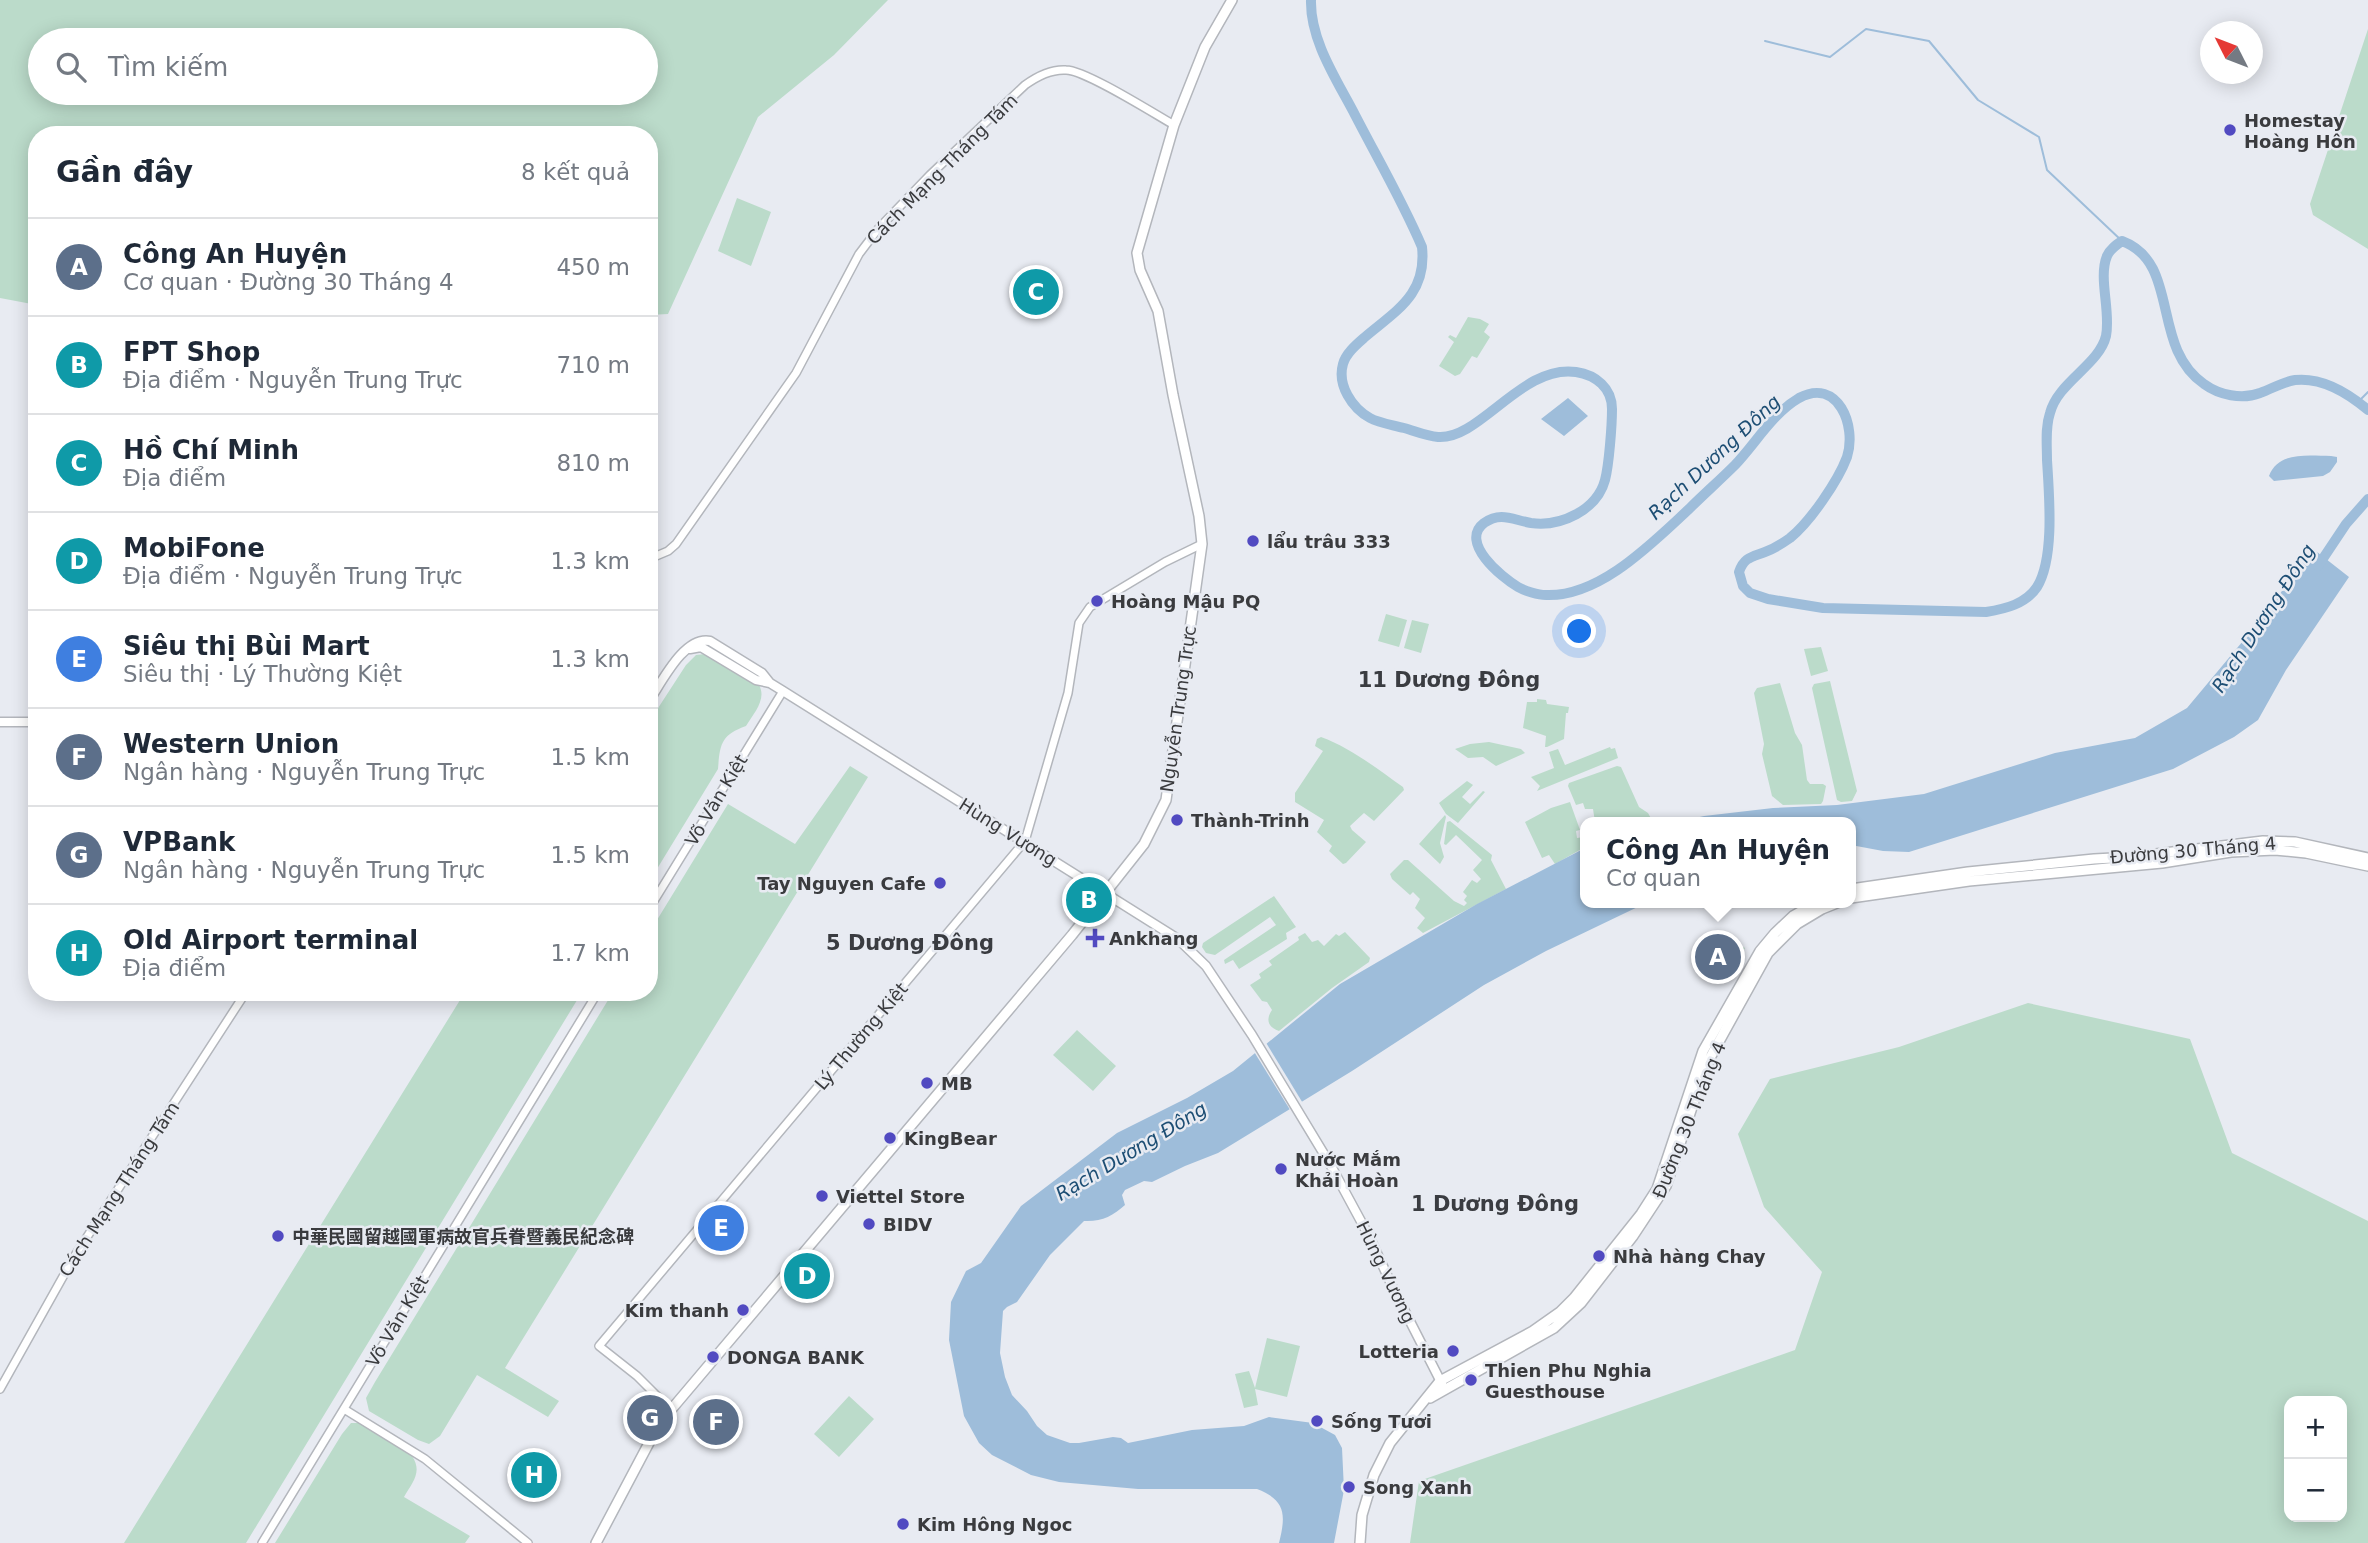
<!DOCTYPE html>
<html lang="vi">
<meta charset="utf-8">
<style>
:root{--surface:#fff;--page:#f2f2f3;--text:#1f2937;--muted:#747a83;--line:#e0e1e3;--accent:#514ac1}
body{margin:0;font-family:"DejaVu Sans","Noto Sans SC",sans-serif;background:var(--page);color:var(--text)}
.controls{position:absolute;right:21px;bottom:21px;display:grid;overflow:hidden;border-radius:14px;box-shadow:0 4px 18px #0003}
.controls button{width:63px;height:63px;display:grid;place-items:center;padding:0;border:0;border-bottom:2px solid var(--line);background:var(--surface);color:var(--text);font:35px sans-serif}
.compass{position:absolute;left:2200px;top:21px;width:63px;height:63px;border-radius:50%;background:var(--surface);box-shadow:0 4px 18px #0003;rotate:312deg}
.you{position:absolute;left:1580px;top:632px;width:24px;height:24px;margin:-18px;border:5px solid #fff;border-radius:50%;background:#1a73e8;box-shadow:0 0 0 10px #1a73e833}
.badge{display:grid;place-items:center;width:46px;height:46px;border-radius:50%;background:var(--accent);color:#fff;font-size:23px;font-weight:700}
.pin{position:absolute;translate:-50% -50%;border:4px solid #fff;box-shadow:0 2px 7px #0006}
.popup{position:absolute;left:1580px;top:817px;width:276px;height:91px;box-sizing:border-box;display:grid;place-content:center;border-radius:14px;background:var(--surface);filter:drop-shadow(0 2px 5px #0005);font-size:23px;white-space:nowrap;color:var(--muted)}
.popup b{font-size:26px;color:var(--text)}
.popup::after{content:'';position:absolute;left:50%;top:100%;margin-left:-14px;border:14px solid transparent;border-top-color:var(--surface)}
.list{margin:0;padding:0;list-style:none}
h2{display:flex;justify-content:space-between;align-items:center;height:91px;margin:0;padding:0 28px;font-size:30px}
h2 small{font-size:23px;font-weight:400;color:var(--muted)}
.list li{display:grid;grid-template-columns:46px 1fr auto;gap:21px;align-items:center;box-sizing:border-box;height:98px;padding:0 28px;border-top:2px solid var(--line)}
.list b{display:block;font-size:26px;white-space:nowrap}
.list p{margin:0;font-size:23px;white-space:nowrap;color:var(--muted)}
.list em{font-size:23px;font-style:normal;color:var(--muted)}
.icon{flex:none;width:38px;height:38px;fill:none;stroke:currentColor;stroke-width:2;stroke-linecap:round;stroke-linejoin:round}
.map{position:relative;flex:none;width:2368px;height:1543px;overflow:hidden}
.search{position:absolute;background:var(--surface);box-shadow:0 4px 18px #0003;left:28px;top:28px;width:630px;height:77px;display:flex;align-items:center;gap:18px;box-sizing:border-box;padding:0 24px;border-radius:38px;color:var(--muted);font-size:26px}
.panel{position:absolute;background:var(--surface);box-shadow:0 4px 18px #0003;left:28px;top:126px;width:630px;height:875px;border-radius:28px}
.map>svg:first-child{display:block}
</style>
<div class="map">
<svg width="2368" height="1543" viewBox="0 0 2368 1543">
<rect width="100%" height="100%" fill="#e8ebf2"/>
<path fill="#bbdbca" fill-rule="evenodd" d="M0,0H888L834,55L758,117L668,314L649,315V135H37V305L0,298ZM40,40H646V93H40Z
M2368,29V249L2313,215L2310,204Z
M737,198L771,212L751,266L718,251Z
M1468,317L1480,319L1489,324L1484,332L1490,337L1477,358L1472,356L1460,374L1455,376L1439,366L1454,342L1448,337L1450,335L1456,338Z
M1386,614L1407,620L1399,647L1378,641Z
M1412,620L1429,624L1421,653L1404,648Z
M1821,647L1828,671L1811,676L1804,649Z
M705,654L759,685C767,699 754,713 746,726C721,735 720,744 718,769L649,882V722L686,665L696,655Z
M1830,681L1857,791L1852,801L1841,802L1837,800L1812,688L1814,684Z
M1780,683L1795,733L1802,745L1807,780L1810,784H1823L1826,786L1823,801L1821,804L1783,805L1772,796L1762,754L1764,744L1754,693L1757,688Z
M1537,699L1546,700L1547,704L1569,707L1568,713H1566L1564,739L1547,747H1545L1546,736L1523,728L1527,702H1537Z
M1321,737C1351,748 1376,768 1403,787L1404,790L1374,821L1364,813L1350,826L1352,830L1366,842L1346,863L1343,864L1329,851L1332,846L1317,832L1324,820L1295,802V793L1323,751L1315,746L1317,739Z
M1489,742L1521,749L1525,753L1496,766L1483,757L1468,758L1455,749L1470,744Z
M1610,747L1611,749L1615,748L1618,758L1537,791L1540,786L1531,777L1554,768L1549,752L1558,749L1565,765Z
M850,766L868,777L505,1368L559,1401L548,1417L477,1375L440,1436L429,1444L418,1440L369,1411L366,1398L375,1382L613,992H649V933L728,804L795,844Z
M1617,766L1621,767L1639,807L1648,813L1653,822H1595L1593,809H1585L1583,803L1576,805L1568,786L1569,783Z
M1467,781L1473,785L1462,797L1470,804L1483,791L1485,792L1458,823L1446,814L1439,803Z
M1570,802L1580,830L1576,831L1577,838L1584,837L1585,832V847L1555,864L1549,855L1542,858L1525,822L1551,808Z
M1445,815L1446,817L1440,843L1444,857L1440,864L1419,844Z
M1450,821L1492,855L1491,860L1506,889L1423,933L1417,928L1425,918L1415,908L1420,899L1413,892L1410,895L1392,879L1390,874L1404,860H1408L1454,901L1464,906L1467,903L1464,900L1467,896L1463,892L1472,880L1477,883L1481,879L1473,870L1482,860L1456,835L1446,845L1444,844L1447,822Z
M1274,896L1296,927L1286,933L1287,939L1239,969L1233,960L1225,964L1224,960L1276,925L1270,917L1215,955L1206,953L1202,947L1203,943Z
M1345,932L1370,958L1369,962L1332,988L1279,1031C1267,1027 1266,1019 1272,1010L1267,1002L1262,1001L1250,985L1261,978L1259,974L1272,965L1269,961L1299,940L1298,937L1305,933L1312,942L1318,940L1324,946L1336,934L1339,936Z
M1730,939L1745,948L1730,975L1714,966Z
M465,992H582L246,1543H124Z
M2028,1003L2190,1039L2232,1153L2368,1221V1543H1410L1419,1481L1795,1350L1822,1272L1764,1207L1738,1134L1770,1079L1899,1047ZM2289,1401H2342V1517H2289Z
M1077,1030L1116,1066L1093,1091L1053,1055Z
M1267,1338L1300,1346L1287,1397L1255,1389L1258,1405L1244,1408L1235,1374L1249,1371L1255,1388Z
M849,1396L874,1419L839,1457L814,1434Z
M351,1423H359L412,1456C423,1472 412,1483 404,1497L470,1536L465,1543H275L342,1434Z"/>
<path fill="#9ebdda" d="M1568,398L1588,416L1564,436L1541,419Z
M2331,456L2337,457V462L2330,472L2323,476L2274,481L2269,476C2278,451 2308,456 2331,456Z
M2312,548L2349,577L2286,670L2258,720L2234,737L2173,769L1909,852L1883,851L1851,845V822H1678L1704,816L1773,808L1837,805L1924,794L2055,753L2135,738L2187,708L2268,611Z
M1585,848V903H1646L1546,951L1484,985L1352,1071L1218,1153L1185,1166L1152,1182L1144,1181L1125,1190L1122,1195L1125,1205C1113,1216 1101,1222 1084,1221L1050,1255L1017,1302L1007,1307L1003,1311L1000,1353L1005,1377L1012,1395L1027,1411L1037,1426L1047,1435L1070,1443H1079L1113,1437L1121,1438L1128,1443L1192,1430L1244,1426L1269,1417L1313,1423L1335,1435L1342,1448L1344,1490L1334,1543H1279C1286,1515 1286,1500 1257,1489H1138L1059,1482L1031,1475L992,1455L979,1443L964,1416L949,1340L951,1302L966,1271L981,1263L1021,1206L1117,1133L1187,1098L1233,1071L1340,984L1477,904Z"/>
<path fill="#e8ebf2" d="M1265,1041L1304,1105L1292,1113L1253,1050Z"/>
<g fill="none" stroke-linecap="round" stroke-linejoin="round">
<path stroke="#9ebdda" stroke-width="2" d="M1765,41L1830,57L1866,29L1929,41L1978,100L2039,137L2047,170L2122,241
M2358,402L2368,392"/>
<path stroke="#9ebdda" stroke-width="10" d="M1311,0C1310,39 1335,77 1353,111C1376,156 1402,200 1422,247C1427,294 1397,310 1365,337C1357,344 1346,353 1343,364C1337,385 1352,408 1370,418C1379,423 1393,425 1404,428C1415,431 1426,436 1438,437C1480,440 1522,364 1576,372C1596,375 1612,388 1612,409C1612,425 1609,465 1605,480C1597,510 1561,527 1531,523C1513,520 1501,511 1484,523C1459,542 1501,577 1518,587C1525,591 1538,595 1546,595C1600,597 1652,543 1689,509C1704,494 1720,480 1735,465C1755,444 1773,413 1799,398C1838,377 1857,426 1847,457C1838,481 1810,522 1790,538C1783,543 1773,549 1765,552C1752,557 1744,557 1739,572L1743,586L1750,593L1768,599L1823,608L1986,612C2005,609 2026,604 2037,587C2055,558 2049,494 2047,460C2047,444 2045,428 2050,413C2058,382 2099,365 2106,336C2111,311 2098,278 2107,256C2110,249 2116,245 2122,241C2181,263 2150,347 2204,384C2219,395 2242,400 2260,393C2272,389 2282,382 2295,380C2323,377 2348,393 2368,410
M2318,566L2346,524L2368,499"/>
<g stroke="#b3b6bc" stroke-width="10">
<path id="tertiary" d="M649,559L668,551L676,544L796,373L859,254L878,229L930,175L1025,85C1036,77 1051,69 1066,70C1085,70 1153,113 1174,125
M649,909L783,691
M0,1389L74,1257L246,992
M344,1409L425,1459L528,1543
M671,1410L637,1376L599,1346L1025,841L1068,693L1079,623L1090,607L1165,562L1202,544
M262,1543L598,992"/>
</g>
<g stroke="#b3b6bc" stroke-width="11">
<path id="secondary" d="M690,649L701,647L756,680L770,683
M649,701C662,682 684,636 710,641L762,673L770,683L783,691L1178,939L1206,966L1252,1035L1330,1164L1370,1238L1393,1288L1442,1384
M0,722H37"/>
</g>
<g stroke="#b3b6bc" stroke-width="12">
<path id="primary" d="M1851,889L1968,872L2094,859L2131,857L2263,841L2295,842L2368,858
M1851,898L1969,881L2162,863L2231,852L2275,850L2306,853L2368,866
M1430,1398L1554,1328L1581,1303L1633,1236L1666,1186L1699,1086L1711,1056L1768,953L1797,924L1822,909L1837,903
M596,1543L659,1424L1072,935L1144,844L1166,800L1202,544L1199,516L1173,395L1158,311L1140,270L1137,253L1174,125L1205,47L1232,0
M1360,1543L1362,1515L1374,1475L1390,1443L1440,1381L1533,1331L1560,1312L1574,1298L1641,1214L1657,1189L1703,1051L1760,951L1775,933L1793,916L1816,903"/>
</g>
<use href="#tertiary" stroke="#fff" stroke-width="7"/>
<use href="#secondary" stroke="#fff" stroke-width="8"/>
<use href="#primary" stroke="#fff" stroke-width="9"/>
</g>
<g fill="#514ac1" stroke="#e8ebf2" stroke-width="2.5">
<circle cx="2230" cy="130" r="7"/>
<circle cx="1253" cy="541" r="7"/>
<circle cx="1097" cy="601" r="7"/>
<circle cx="1177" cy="820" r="7"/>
<circle cx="940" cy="883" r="7"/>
<path d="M1091.5 927.5h7v7h7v7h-7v7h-7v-7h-7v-7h7z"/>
<circle cx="927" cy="1083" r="7"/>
<circle cx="890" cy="1138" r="7"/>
<circle cx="1281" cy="1169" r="7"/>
<circle cx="822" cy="1196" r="7"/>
<circle cx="869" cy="1224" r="7"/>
<circle cx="278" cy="1236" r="7"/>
<circle cx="1599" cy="1256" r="7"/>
<circle cx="743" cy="1310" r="7"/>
<circle cx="1453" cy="1351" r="7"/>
<circle cx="713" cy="1357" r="7"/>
<circle cx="1471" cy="1380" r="7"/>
<circle cx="1317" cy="1421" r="7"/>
<circle cx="1349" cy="1487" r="7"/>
<circle cx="903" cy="1524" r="7"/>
</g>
<g text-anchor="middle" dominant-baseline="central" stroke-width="5" stroke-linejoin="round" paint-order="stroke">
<g font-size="18" font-weight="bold" fill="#3a3b3e" stroke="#e8ebf2" text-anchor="start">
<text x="2244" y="120">Homestay<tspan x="2244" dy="21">Hoàng Hôn</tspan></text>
<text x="1267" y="541">lẩu trâu 333</text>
<text x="1111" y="601">Hoàng Mậu PQ</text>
<text x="1191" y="820">Thành-Trinh</text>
<text x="926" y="883" text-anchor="end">Tay Nguyen Cafe</text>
<text x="1109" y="938">Ankhang</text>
<text x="941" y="1083">MB</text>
<text x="904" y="1138">KingBear</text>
<text x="1295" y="1159">Nước Mắm<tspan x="1295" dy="21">Khải Hoàn</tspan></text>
<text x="836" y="1196">Viettel Store</text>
<text x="883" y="1224">BIDV</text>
<text x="292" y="1236">中華民國留越國軍病故官兵眷暨義民紀念碑</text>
<text x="1613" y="1256">Nhà hàng Chay</text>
<text x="729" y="1310" text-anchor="end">Kim thanh</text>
<text x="1439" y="1351" text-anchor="end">Lotteria</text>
<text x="727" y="1357">DONGA BANK</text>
<text x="1485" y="1370">Thien Phu Nghia<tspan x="1485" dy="21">Guesthouse</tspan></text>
<text x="1331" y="1421">Sống Tươi</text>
<text x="1363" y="1487">Song Xanh</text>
<text x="917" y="1524">Kim Hông Ngoc</text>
</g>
<g font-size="18" fill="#3a3b3e" stroke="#e8ebf2">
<text transform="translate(942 169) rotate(-45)">Cách Mạng Tháng Tám</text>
<text transform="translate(1178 709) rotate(-82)">Nguyễn Trung Trực</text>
<text transform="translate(716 800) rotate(-59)">Võ Văn Kiệt</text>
<text transform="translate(1008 832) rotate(32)">Hùng Vương</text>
<text transform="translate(2193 850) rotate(-5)">Đường 30 Tháng 4</text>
<text transform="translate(861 1036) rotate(-50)">Lý Thường Kiệt</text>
<text transform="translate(1689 1120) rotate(-68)">Đường 30 Tháng 4</text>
<text transform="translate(119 1189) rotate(-57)">Cách Mạng Tháng Tám</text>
<text transform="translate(1386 1272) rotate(64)">Hùng Vương</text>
<text transform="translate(397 1321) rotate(-59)">Võ Văn Kiệt</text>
</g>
<g font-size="19" font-style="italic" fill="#1d4e74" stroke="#e8ebf2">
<text transform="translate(1714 457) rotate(-43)">Rạch Dương Đông</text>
<text transform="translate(2263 618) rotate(-57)">Rạch Dương Đông</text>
<text transform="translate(1131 1151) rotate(-31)">Rạch Dương Đông</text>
</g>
<g font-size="21" font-weight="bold" fill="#3a3c41" stroke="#e8ebf2">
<text x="1449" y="680">11 Dương Đông</text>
<text x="910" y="943">5 Dương Đông</text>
<text x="1495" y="1204">1 Dương Đông</text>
</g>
</g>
</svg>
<div class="controls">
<button>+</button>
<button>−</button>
</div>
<svg class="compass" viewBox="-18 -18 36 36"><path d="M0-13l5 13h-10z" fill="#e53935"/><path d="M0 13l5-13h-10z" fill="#747a83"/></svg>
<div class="you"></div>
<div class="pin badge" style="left:1718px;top:957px;background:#5c6f8a">A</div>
<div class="popup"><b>Công An Huyện</b>Cơ quan</div>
<div class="pin badge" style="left:1089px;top:900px;background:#0f9aa8">B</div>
<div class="pin badge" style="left:1036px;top:292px;background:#0f9aa8">C</div>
<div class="pin badge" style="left:807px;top:1276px;background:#0f9aa8">D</div>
<div class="pin badge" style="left:721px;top:1228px;background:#3f7fe0">E</div>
<div class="pin badge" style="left:716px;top:1422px;background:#5c6f8a">F</div>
<div class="pin badge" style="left:650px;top:1418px;background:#5c6f8a">G</div>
<div class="pin badge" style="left:534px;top:1475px;background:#0f9aa8">H</div>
<div class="search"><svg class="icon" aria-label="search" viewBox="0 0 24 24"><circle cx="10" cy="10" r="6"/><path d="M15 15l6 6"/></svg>Tìm kiếm</div>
<section class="panel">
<h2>Gần đây<small>8 kết quả</small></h2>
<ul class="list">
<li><span class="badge" style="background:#5c6f8a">A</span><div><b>Công An Huyện</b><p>Cơ quan · Đường 30 Tháng 4</p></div><em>450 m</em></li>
<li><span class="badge" style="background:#0f9aa8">B</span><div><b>FPT Shop</b><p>Địa điểm · Nguyễn Trung Trực</p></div><em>710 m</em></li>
<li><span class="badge" style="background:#0f9aa8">C</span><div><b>Hồ Chí Minh</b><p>Địa điểm</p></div><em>810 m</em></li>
<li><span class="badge" style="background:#0f9aa8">D</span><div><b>MobiFone</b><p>Địa điểm · Nguyễn Trung Trực</p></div><em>1.3 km</em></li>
<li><span class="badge" style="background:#3f7fe0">E</span><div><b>Siêu thị Bùi Mart</b><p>Siêu thị · Lý Thường Kiệt</p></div><em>1.3 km</em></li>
<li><span class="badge" style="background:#5c6f8a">F</span><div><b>Western Union</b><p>Ngân hàng · Nguyễn Trung Trực</p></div><em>1.5 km</em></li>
<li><span class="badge" style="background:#5c6f8a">G</span><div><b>VPBank</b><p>Ngân hàng · Nguyễn Trung Trực</p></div><em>1.5 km</em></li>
<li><span class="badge" style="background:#0f9aa8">H</span><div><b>Old Airport terminal</b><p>Địa điểm</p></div><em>1.7 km</em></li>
</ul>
</section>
</div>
